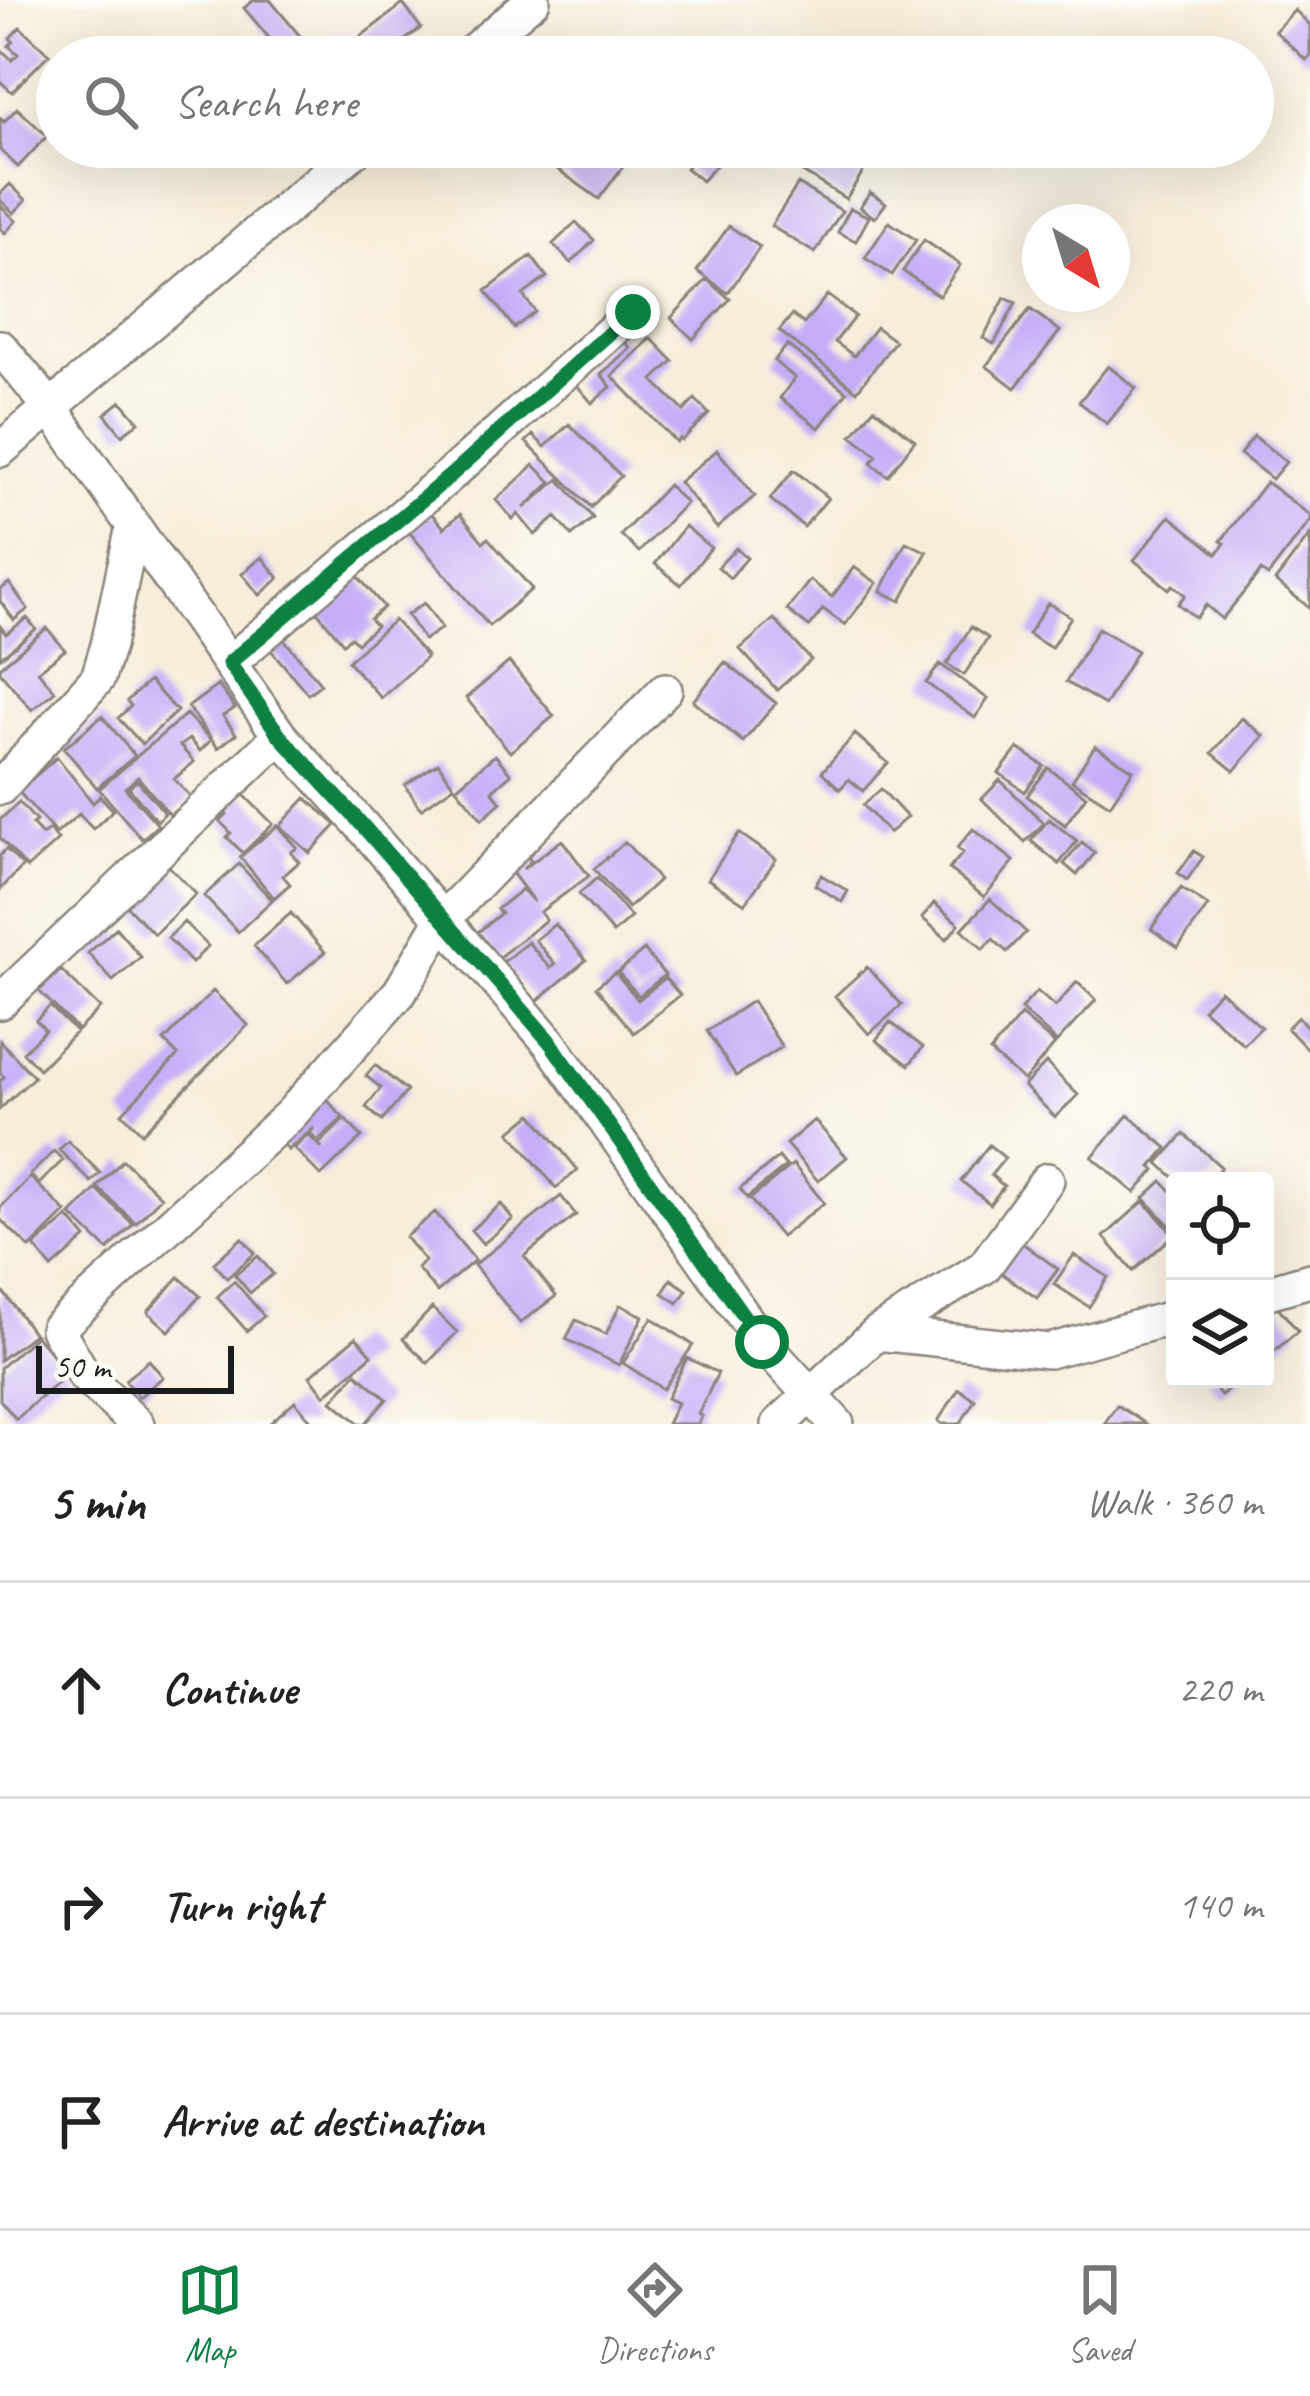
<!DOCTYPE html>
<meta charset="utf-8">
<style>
:root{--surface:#fff;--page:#f2f2f2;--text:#222;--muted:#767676;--line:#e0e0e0;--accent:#0b8043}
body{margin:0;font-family:Caveat,sans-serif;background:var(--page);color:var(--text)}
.controls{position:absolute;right:36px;bottom:36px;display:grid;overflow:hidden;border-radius:12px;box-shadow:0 12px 48px #0002}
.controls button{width:108px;height:108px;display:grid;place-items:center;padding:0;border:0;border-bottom:3px solid var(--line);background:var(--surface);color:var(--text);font:60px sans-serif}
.compass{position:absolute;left:1022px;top:204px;width:108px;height:108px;border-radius:50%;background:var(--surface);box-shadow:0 12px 48px #0002;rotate:142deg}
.scale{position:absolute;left:36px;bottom:30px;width:198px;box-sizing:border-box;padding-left:12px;border:6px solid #1c1c1c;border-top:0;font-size:33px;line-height:42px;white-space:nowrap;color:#1c1c1c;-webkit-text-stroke:9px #fdfcf7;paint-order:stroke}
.stop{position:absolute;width:36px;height:36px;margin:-27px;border:9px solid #0b8043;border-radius:50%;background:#fff}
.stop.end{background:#0b8043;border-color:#fff;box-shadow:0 3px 12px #0008}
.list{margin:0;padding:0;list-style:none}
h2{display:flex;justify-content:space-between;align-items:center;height:156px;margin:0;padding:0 48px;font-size:51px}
h2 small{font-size:39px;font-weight:400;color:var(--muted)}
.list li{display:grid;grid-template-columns:78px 1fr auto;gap:36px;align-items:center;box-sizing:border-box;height:216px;padding:0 48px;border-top:3px solid var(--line)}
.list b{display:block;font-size:45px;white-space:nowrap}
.list em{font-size:39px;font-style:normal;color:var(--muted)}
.icon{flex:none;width:66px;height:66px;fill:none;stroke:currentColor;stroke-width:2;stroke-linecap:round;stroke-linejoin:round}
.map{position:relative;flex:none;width:1310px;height:1424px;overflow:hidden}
.search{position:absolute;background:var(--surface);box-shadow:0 12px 48px #0002;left:36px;right:36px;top:36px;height:132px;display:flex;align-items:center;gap:30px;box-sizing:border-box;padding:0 42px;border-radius:66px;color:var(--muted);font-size:45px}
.sheet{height:804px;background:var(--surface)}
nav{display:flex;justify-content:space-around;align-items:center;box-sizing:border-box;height:168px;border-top:3px solid var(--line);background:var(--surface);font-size:33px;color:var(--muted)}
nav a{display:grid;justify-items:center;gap:6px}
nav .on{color:var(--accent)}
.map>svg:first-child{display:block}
</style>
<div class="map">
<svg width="1310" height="1424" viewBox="0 0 1310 1424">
<rect width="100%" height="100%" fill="#fdfcf7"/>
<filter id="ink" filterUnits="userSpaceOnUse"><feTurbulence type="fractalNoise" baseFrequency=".00833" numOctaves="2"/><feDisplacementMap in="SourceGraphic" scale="24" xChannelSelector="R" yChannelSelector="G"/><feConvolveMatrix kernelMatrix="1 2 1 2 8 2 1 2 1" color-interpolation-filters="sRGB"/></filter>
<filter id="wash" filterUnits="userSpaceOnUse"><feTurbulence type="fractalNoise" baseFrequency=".004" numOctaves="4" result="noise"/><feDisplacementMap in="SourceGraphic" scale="48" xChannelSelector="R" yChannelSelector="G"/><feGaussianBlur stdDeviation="2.7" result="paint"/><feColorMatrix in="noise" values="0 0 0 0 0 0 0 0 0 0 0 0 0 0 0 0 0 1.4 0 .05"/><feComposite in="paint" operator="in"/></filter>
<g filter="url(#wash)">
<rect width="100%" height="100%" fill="#f7edda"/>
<g id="blocks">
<path fill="#c5acf7" d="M254,0H270L315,54L311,57H285L244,8Z
M403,4L421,28L383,57H375L360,37Z
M1295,10L1310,25V56L1306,60L1275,31Z
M20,27L49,54L12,92L0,81V48L12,60L18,54L9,46L13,41L10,38Z
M17,108L47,136L18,167L0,150V118L4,122Z
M573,147H607L627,161L599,199L557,169Z
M705,147H722L713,158L718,163L702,181L686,168Z
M805,147H874L877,149L846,199L793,166Z
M10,184L26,200L14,213L0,200V194Z
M798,184L842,211L815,253L771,226Z
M870,192L886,203L875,218L860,207Z
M0,205L16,221L5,233L0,228Z
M850,208L869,217L856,241L838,232Z
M576,222L594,240L571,263L553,244Z
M889,222L916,240L892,275L865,258Z
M729,226L760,247L728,293L697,271Z
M924,240L960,265L939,296L903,271Z
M531,256L547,277L523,295L535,312L514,328L486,291Z
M707,279L730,299L693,339L671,318Z
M827,295L855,316L835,342L854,356L876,327L895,341L857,391L779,331L792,315L804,324Z
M1005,298L1016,303L994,344L983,338Z
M1030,309L1060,331L1015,388L986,366Z
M616,331L630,348L601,374L611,387L592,403L574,382Z
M651,338L673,361L653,380L684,411L695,399L709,414L682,440L680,438L676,442L612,376Z
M787,345L847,392L819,428L780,398L795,378L774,361Z
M1108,366L1136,388L1107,424L1079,402Z
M121,401L139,422L122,435L105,414Z
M874,408L915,440L888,476L871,463L877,455L852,436Z
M569,424L621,476L591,507L526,442L533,435L545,447Z
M1254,436L1286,462L1272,479L1240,454Z
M717,450L755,496L717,528L679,482Z
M534,465L551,482L524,508L559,479L593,518L572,536L556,517L535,535L518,514L513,519L496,500Z
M794,470L828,498L804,527L770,499Z
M1266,482L1310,515V521L1268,576L1261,571L1222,619L1206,605L1196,618L1178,604L1185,595L1173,585L1169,589L1134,560L1170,516L1217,554L1225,543L1221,541Z
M668,485L686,503L639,552L621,535Z
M431,513L444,528L460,514L483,542L488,538L532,589L489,626L409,532Z
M685,526L711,548L681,585L655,564Z
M1310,535V608L1275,581Z
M906,542L927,552L901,601L881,591Z
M736,548L747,558L730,578L718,567Z
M262,557L279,578L260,595L242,574Z
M854,567L877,583L845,625L823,609L809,627L787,610L810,580L832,597Z
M355,573L384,607L370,619L376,626L357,643L351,637L343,643L314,608Z
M9,583L28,609L14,620L0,601V590Z
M424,603L442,628L424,640L407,615Z
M1048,603L1071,617L1051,648L1028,634Z
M27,618L36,629L0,658V626L6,634Z
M774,619L811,660L777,690L740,649Z
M394,620L427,657L381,698L348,661Z
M971,627L988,638L964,675L947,664Z
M47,628L65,650L38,671L55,691L32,710L0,672V667Z
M1098,628L1137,651L1105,705L1066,682Z
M283,638L321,684L308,694L270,649Z
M509,662L554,716L510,752L466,698Z
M725,662L776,703L743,742L693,701Z
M940,664L988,699L975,718L926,683Z
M149,681L177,711L142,744L118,718L131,706L127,701Z
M218,685L235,708L223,716L236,734L218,748L188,707Z
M186,714L211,740L200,751L189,739L180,746L194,762L174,779L191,798L170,815L138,777L125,788L158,825L142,839L99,789Z
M102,716L135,756L97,788L64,748Z
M1242,718L1264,736L1234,771L1212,753Z
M855,734L888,763L863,791L849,779L840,789L822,772Z
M1095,746L1133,770L1110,805L1072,781Z
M1018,748L1044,766L1025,792L999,773Z
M495,755L511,774L492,791L501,802L482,819L456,788Z
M57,757L93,803L100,796L113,810L93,829L79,814L56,834L18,791Z
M438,763L454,786L421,809L405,785Z
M1048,768L1086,796L1065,825L1027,796Z
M137,780L165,813L157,821L129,788Z
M1000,780L1044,823L1025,842L982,799Z
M881,789L907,817L889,833L863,805Z
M240,791L273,824L243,853L227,837L231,833L220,821L227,814L221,809Z
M306,798L336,825L310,853L280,826Z
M19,802L36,821L32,824L42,835L49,830L58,840L27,868L0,838V820Z
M1049,819L1077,841L1059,864L1031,841Z
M278,825L297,848L291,852L299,862L283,876L290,884L274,898L240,857Z
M973,829L1014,861L984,897L949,869L963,853L957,848Z
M739,833L776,859L745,904L708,879Z
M562,840L589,876L540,912L546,920L498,958L478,932L501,913L497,909L522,889L534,902L507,866L524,852L531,861L523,869Z
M625,842L659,880L628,908L594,869Z
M1082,842L1095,853L1077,875L1064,864Z
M6,849L23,866L0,890V855Z
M1194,851L1203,857L1187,880L1178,873Z
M160,857L196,894L154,934L118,897Z
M239,864L272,900L238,932L204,896Z
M821,875L848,891L842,902L815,885Z
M597,878L631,917L613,933L579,894Z
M1181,888L1208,906L1178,948L1151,929Z
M990,899L1026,932L1007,952L993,939L983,949L962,929Z
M934,903L959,924L947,939L922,918Z
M291,913L325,952L287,984L254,946Z
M184,922L208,946L192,963L168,938Z
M555,924L586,960L536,1002L503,962L528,942L550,968L555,964L535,940Z
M116,928L141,957L113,981L88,953Z
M644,950L665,975L639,996L618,972Z
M867,967L902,1005L869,1034L835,996Z
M61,970L100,1008L78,1030L39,991Z
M615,972L638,1000L665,978L680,995L634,1033L596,987Z
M1077,982L1096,1000L1057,1042L1021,1009L1037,991L1055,1007Z
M1220,990L1261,1027L1244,1045L1203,1009Z
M213,991L248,1025L142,1133L122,1113L178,1055L164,1041Z
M752,1001L782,1047L736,1076L707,1031Z
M50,1006L76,1032L39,1069L23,1052L45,1030L36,1020Z
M1021,1015L1055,1044L1024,1081L990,1052Z
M1298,1017L1310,1030V1052L1287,1028Z
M890,1022L923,1047L909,1065L876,1040Z
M0,1041L34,1077L0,1109V1081L4,1077L0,1073Z
M1046,1063L1078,1095L1055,1117L1024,1086Z
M375,1065L407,1091L382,1121L366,1107L381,1088L366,1076Z
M324,1096L343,1118L317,1141L310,1133L314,1128L288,1150L277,1136Z
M532,1114L578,1170L556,1188L510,1132Z
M1128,1115L1167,1148L1151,1167L1155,1170L1135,1193L1092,1157Z
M345,1119L362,1137L321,1176L294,1148L308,1135L322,1148L319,1144Z
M814,1120L847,1157L818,1181L786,1144Z
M1184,1134L1221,1167L1209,1181H1178L1158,1163Z
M68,1141L100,1173L91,1182L59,1150Z
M989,1145L1005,1158L991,1175L1004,1186L990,1204L961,1181Z
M54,1151L63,1160L39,1184L30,1175Z
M779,1157L786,1166L747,1198L740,1189Z
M123,1160L161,1197L136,1223L97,1187Z
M793,1164L824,1203L781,1237L750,1199Z
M30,1177L66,1212L30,1248L0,1219V1208Z
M1162,1181L1175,1195V1231L1144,1198Z
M96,1189L133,1224L108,1250L71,1215Z
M561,1196L576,1215L524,1256L556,1296L520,1323L474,1265Z
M1144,1201L1174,1235L1133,1271L1104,1237Z
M501,1204L513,1219L483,1244L471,1230Z
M435,1212L475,1260L437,1292L417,1268L425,1261L405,1237Z
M68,1217L86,1238L52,1268L34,1246Z
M242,1238L255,1253L227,1278L214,1263Z
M1018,1240L1058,1269L1037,1298L997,1270Z
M1074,1255L1108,1277L1089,1307L1054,1284Z
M258,1256L273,1274L250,1293L235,1275Z
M179,1277L200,1296L169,1331L148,1312Z
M671,1279L687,1290L678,1303L663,1293Z
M234,1281L264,1316L247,1331L217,1297Z
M4,1293L34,1334L0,1360V1296Z
M620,1305L643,1316L619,1365L566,1339L576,1320L606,1334Z
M1277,1306L1298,1331L1265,1359V1316Z
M432,1308L457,1332L428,1363L403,1339Z
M652,1318L693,1345L663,1389L623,1363Z
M36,1336L68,1373L16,1419L0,1400V1368Z
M356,1337L372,1355L325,1395L310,1376Z
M687,1358L718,1373L698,1414L702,1416L698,1424H667L677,1403L667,1398Z
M149,1360L163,1377L139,1397L125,1380Z
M356,1373L387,1399L365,1424H360L332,1401Z
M1207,1379H1241L1221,1396Z
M959,1389L975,1400L960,1424H942L938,1421Z
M295,1401L312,1422L309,1424H269Z
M1117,1405L1146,1424H1104Z"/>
</g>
</g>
<g filter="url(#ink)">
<use href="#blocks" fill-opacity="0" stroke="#8a847b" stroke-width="3"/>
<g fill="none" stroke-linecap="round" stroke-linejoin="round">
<g stroke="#8a847b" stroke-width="38">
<path id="minor" d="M466,57L533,0
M0,347L51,408L280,736L356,819L549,1042L762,1342L837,1424
M0,450L359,147
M229,663L450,475L633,312
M0,788L98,678L108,645L133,526
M0,1002L280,736
M1265,1293L1310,1280
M877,1333L984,1267L1047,1180
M137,1424L84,1375L57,1329L290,1115L400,992L443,919L665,690
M779,1424L877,1333L1049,1351L1175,1317"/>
</g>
<use href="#minor" stroke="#fff" stroke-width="33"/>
</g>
</g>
<g fill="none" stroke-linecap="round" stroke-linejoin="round" filter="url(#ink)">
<path stroke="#0b8043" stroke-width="15" d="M633,312L450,476L229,663L280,736L356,818L550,1042L762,1342"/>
</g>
</svg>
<div class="controls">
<button><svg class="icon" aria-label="locate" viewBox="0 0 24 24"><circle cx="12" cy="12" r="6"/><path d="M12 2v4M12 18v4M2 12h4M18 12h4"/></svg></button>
<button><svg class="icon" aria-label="layers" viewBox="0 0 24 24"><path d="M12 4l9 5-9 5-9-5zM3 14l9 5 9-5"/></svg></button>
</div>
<svg class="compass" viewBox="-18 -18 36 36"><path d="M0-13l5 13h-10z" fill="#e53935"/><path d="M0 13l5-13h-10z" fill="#767676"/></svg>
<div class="scale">50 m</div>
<div class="stop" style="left:762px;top:1342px"></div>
<div class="stop end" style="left:633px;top:312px"></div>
<div class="search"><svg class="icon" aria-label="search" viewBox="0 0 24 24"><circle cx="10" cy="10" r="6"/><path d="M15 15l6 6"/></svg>Search here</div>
</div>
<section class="sheet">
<h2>5 min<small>Walk · 360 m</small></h2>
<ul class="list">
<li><svg class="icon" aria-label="ahead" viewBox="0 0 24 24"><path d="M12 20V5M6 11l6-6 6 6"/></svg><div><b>Continue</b></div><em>220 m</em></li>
<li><svg class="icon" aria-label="right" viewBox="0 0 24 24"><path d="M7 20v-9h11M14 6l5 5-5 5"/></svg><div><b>Turn right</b></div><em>140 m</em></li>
<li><svg class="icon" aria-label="arrive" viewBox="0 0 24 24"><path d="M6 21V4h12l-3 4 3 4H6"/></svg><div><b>Arrive at destination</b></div></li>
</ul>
</section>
<nav>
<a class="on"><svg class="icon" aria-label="map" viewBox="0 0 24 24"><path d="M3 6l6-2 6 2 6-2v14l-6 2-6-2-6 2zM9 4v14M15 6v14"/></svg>Map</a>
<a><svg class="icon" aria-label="directions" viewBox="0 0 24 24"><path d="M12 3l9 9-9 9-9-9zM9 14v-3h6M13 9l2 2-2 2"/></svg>Directions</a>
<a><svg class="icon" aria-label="saved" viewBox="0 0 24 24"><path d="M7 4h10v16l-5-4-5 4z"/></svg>Saved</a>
</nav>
